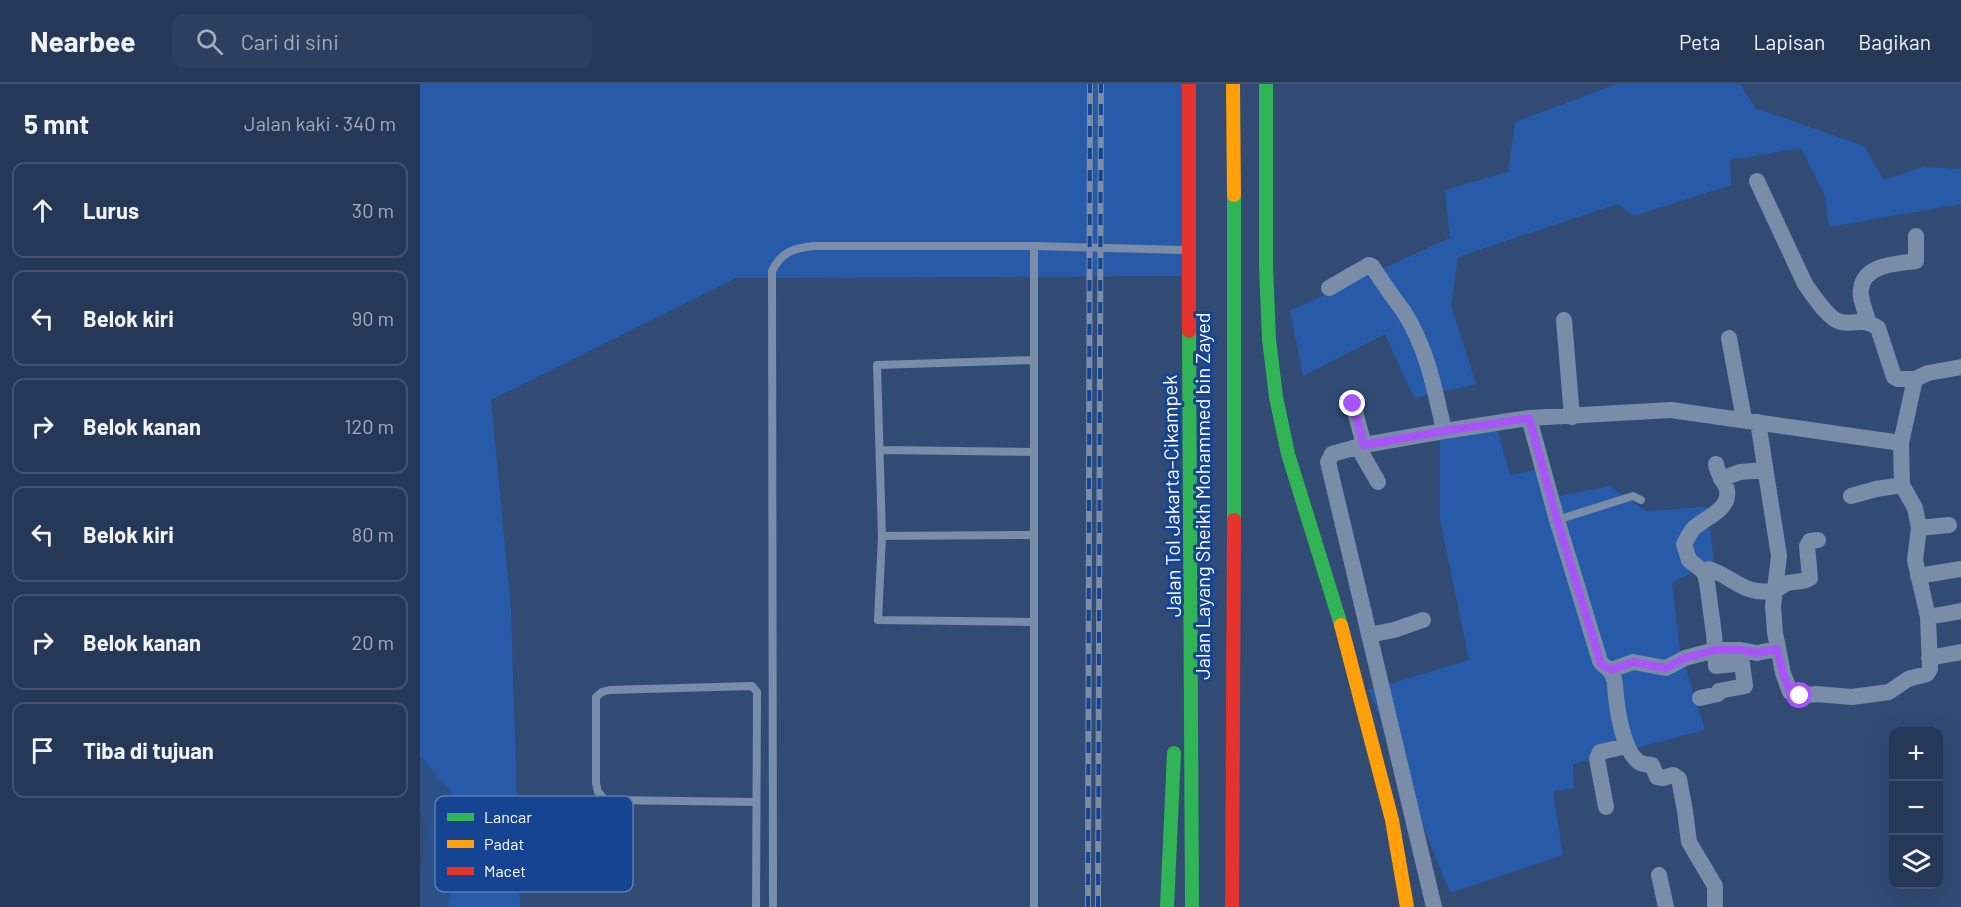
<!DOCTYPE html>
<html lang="id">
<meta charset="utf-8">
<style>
:root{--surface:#253858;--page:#2d3f5e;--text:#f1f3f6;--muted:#a3acba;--line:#42526e}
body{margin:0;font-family:Barlow,sans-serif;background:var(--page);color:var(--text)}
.controls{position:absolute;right:18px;bottom:18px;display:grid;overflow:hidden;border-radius:12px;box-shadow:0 6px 24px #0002}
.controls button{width:54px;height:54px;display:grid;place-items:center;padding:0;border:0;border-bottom:2px solid var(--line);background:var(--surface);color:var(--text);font:30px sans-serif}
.stop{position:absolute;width:18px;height:18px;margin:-14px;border:4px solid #a855f7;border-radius:50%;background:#fff}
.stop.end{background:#a855f7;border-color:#fff;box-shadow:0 2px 6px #0008}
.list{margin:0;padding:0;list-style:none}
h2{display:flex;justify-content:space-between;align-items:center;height:78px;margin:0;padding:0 24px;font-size:26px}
h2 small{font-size:20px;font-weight:400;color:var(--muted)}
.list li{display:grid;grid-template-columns:39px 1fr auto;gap:18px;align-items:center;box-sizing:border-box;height:96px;margin:0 12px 12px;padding:0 12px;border:2px solid var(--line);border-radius:12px}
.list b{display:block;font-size:22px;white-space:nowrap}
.list em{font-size:20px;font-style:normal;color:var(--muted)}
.icon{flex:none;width:33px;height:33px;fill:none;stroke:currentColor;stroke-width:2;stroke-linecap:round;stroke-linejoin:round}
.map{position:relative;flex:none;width:1541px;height:823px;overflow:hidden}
header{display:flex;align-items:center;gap:36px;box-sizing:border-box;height:84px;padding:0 30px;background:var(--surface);border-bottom:2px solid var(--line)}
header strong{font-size:28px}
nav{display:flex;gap:33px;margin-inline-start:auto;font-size:21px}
.search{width:420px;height:54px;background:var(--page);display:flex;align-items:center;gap:15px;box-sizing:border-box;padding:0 21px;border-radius:12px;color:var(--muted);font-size:22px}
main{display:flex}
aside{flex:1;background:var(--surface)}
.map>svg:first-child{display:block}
</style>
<header>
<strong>Nearbee</strong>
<div class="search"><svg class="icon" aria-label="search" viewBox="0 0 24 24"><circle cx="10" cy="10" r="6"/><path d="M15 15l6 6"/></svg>Cari di sini</div>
<nav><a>Peta</a><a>Lapisan</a><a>Bagikan</a></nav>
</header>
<main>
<aside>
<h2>5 mnt<small>Jalan kaki · 340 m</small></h2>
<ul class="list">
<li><svg class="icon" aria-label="ahead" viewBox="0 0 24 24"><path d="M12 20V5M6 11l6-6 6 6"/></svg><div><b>Lurus</b></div><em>30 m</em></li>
<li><svg class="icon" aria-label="left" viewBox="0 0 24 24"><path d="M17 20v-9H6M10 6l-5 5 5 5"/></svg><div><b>Belok kiri</b></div><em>90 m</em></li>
<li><svg class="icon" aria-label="right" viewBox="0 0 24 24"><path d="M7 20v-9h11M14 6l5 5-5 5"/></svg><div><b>Belok kanan</b></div><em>120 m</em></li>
<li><svg class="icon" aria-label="left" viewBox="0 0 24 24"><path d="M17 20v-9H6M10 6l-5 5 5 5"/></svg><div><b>Belok kiri</b></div><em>80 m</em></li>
<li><svg class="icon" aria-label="right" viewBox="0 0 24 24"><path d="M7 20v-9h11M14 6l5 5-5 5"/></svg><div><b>Belok kanan</b></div><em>20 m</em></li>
<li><svg class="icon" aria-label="arrive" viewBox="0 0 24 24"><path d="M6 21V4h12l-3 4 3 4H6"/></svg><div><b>Tiba di tujuan</b></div></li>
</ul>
</aside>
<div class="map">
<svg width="1541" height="823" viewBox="0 0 1541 823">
<rect width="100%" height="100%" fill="#314b75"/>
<path fill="#275ba9" d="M0,0H769L768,192L316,194L71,316L91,525L100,823H28L39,765L30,706L0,672Z
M1197,0H1320L1335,24L1444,62L1464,96L1503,83L1541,85V122L1540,120L1409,143L1405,112L1381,64L1310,76L1311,101L1214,132L1197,120L1038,173L1031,222L1056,300L994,314L965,250L883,292L870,227L1030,154L1025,106L1088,88L1095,38Z
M1077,343L1090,391L1125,384L1140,412L1190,402L1226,427L1287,423L1294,476L1252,499L1260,566L1285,646L1153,680L1154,704L1133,707L1143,771L1030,809L949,606L1049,576L1020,435V354Z"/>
<path fill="#2c5088" d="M0,672L30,706L39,765L28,823H0V787L3,776L5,739L0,727Z"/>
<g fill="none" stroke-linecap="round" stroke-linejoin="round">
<path stroke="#798ca8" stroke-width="8" d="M614,162V823
M614,276L457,281L462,452L458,536L614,538
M461,366L614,368
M1137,436L1213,412L1221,416
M462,452L614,451
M336,823L337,608L332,602L189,606L182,608L176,613V699L178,708L185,716L336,718
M353,823L352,187C361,168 374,164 394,162H614L764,166"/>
<path stroke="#798ca8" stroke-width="16" d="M1337,97L1385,200C1392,210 1409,236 1421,238C1438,241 1442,233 1458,244L1474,293L1478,295H1495
M909,204L949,181L952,182C962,198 973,213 984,228C1007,264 1015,306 1024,347
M1144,236L1152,333
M1448,237C1446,228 1439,214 1441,205C1444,180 1477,180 1496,177V152
M1309,254L1324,335
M933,320L944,361
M1109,334L1137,436L1180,577C1183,583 1189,583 1192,590C1196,597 1195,605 1196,613C1198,630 1204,668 1219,678C1223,681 1227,680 1232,681L1237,693L1243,694L1253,691L1259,695L1265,727L1269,758L1295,802V823
M1338,338L1359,472L1353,522L1355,549L1363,589L1370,608L1380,612L1396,610L1432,613L1469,608L1488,595L1507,590L1510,585L1508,533L1495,476L1499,444L1495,424L1482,401L1481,359L1495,295L1508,289L1541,283
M938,363L958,398
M1301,395L1320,388L1345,386
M1431,412L1456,405L1482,401
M1499,444L1529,441
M1284,488L1269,476L1264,460C1267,455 1270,448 1274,444C1286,433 1310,426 1307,406C1305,397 1298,393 1296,380
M1498,492L1541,485
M1508,533L1541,527
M949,551L974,546L1003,536
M1509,574L1541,568
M1191,586L1213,578L1246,584L1265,574L1295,566H1321L1337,569L1357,565
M1280,614L1298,610L1299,607L1325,602L1322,579L1296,582L1294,550L1287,498L1284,488L1289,485C1314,493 1325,513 1355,506C1359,505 1363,501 1367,499C1376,497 1382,499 1390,494L1387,462L1390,457L1398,456
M1186,723L1177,675L1180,668L1207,662
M1239,791L1246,823
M1014,823L908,378L912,370L944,361L1024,347L1109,334L1251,326L1481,359"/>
<path stroke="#30b455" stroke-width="14" d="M846,0V182L849,255L856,313L868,370L921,541
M769,247L772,823
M814,436V111
M747,823L754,669"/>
<path stroke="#ff9f0a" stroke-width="14" d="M813,0L814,111
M921,541L972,736L987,823"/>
<path stroke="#e5322d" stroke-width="14" d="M769,247V0
M812,823L814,436"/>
<g stroke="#7b8ca7" stroke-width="6">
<path id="rail" d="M668,823L670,0
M678,823L681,0"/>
</g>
<use href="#rail" stroke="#144492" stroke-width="4" stroke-dasharray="11" stroke-linecap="butt"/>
</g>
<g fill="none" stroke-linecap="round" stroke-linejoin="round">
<path stroke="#a855f7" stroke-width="8" d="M933,320L944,361L1024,347L1109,334L1137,436L1181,580L1191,586L1213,578L1246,584L1265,574L1295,566H1322L1337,569L1357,565L1363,589L1370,608L1380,612"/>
</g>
<g text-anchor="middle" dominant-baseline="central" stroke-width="6" stroke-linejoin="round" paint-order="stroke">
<g font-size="20" fill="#fff" stroke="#144492">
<text transform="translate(751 412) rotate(-91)">Jalan Tol Jakarta–Cikampek</text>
<text transform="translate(782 412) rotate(-90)">Jalan Layang Sheikh Mohammed bin Zayed</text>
</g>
</g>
<rect x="15" y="712" width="198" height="96" rx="9" fill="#144492" stroke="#5a7cb3" stroke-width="1.5"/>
<rect x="27" y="729" width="27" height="8" fill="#30b455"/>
<rect x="27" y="756" width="27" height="8" fill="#ff9f0a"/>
<rect x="27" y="783" width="27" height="8" fill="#e5322d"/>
<g font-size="16" fill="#fff">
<text x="64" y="739">Lancar</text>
<text x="64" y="766">Padat</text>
<text x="64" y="793">Macet</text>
</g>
</svg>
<div class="controls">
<button>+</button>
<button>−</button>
<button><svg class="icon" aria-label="layers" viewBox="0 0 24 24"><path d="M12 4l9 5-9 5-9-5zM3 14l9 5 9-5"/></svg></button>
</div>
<div class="stop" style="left:1380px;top:612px"></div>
<div class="stop end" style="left:933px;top:320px"></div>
</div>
</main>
